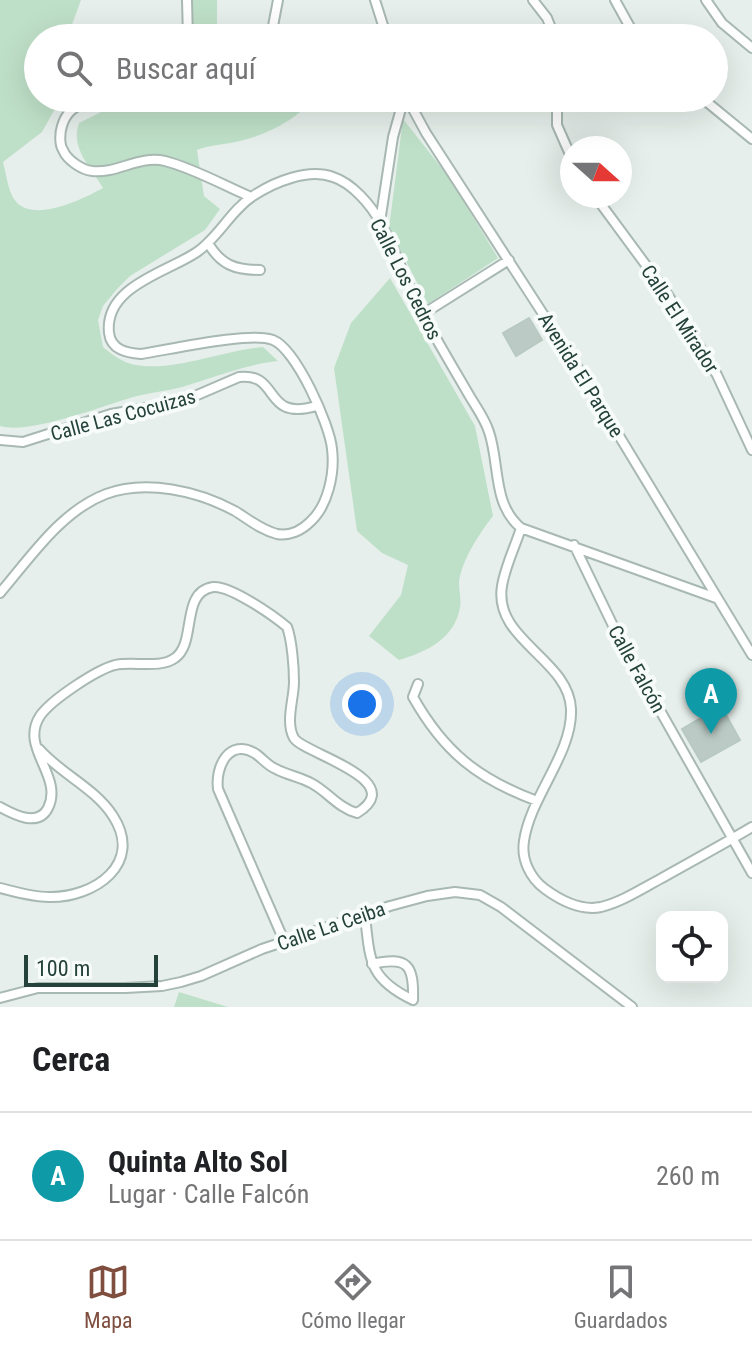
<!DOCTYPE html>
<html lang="es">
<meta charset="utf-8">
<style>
:root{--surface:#fff;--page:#f2f2f2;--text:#202124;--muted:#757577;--line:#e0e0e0;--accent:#7f4e3f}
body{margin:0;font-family:"Roboto Condensed",sans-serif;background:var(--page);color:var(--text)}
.controls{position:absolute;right:24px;bottom:24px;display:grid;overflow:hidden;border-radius:16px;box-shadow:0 8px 32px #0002}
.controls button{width:72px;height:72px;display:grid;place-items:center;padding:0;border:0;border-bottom:2px solid var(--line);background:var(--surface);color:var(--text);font:40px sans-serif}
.compass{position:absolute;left:560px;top:136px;width:72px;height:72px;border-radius:50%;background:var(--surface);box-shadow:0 8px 32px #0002;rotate:111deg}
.scale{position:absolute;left:24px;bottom:20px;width:134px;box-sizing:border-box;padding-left:8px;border:4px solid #24423a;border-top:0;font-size:22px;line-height:28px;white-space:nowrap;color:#24423a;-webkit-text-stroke:6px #f7fbf9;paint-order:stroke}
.you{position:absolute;left:362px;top:704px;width:28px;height:28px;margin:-20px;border:6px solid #fff;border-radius:50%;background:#1a73e8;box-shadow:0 0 0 12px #1a73e833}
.badge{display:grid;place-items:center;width:52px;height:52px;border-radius:50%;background:var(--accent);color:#fff;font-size:26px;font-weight:700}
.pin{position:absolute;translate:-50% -66px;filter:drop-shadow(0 2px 4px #0008)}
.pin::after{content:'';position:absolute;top:42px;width:28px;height:24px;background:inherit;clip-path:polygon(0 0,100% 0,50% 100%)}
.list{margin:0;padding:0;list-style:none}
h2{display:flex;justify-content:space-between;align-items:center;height:104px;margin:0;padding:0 32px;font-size:34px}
h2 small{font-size:26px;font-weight:400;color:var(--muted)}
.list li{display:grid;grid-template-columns:52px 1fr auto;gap:24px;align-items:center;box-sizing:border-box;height:128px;padding:0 32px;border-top:2px solid var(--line)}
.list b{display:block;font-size:30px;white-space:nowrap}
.list p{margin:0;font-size:26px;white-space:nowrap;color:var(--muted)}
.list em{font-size:26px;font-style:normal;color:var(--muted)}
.icon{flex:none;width:44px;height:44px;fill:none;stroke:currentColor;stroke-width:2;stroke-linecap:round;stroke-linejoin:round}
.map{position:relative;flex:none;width:752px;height:1007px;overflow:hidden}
.search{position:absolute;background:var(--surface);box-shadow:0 8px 32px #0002;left:24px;right:24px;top:24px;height:88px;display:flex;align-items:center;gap:20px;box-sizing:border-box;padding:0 28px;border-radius:44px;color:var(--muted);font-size:30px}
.sheet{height:232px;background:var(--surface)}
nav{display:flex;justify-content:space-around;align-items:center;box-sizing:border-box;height:112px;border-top:2px solid var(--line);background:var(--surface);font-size:22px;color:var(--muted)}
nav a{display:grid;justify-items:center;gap:4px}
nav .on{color:var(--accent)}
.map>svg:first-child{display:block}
</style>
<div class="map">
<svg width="752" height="1007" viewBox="0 0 752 1007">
<rect width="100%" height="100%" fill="#e6efeb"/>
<path fill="#bfe0c8" d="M0,0H81L67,38H38V98H61L42,132L3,162C6,173 8,190 14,199C31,225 83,199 103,188C91,167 70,149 79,123L105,110H150L176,98H314C296,121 264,136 235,142C222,145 210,145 197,150L204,196L220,209L205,230L130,276L117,289L103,306L98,320L103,347C113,355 123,363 136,365C174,372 223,350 263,347L278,361C243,365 216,377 182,387C166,391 149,393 133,397C103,406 28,435 0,426Z
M192,0H217V23L223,38H190Z
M403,119L448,176L498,258L428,304L389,228Z
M390,278L475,426L493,516C480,533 465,555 460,576C457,586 462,597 460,607C455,639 426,652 399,660L369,636L401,595L408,565L382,553L357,531L334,368L351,323Z
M179,992L228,1007H174Z"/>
<path fill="#bbcac4" stroke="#b8c9c2" stroke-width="2" d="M529,318L542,340L516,356L503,333Z
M721,706L740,740L701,762L682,729Z"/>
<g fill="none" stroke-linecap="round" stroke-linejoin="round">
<g stroke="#a8b8b2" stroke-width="12">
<path id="street" d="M187,0L188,38
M375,0L387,38
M533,0L547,18L555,38
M615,0L636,38
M706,0L722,23L752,48
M273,26L278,0
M150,98C123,104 73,88 62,126C60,132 59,144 63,150C67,160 82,170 92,171C117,174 139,155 165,161C193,168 225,186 251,197
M407,98L426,133L578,368L752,655
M557,98V125L572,159
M702,98L752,139
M595,196L668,295L717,375L752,450
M380,222L393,137L404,98
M208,243C221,265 235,270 260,270
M423,314L509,260
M0,440L23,442L111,414L181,402L239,377C281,372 262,422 316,406
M521,528C515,547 505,567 502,586C493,640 569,659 571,709C573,753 530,797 524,841C521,859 530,878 545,889C560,900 581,911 601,907C622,902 643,888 662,878C692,861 722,845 752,827
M574,545L619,638L752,873
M0,593C30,558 61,511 106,494C146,479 198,491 235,511C248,519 261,530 277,534C289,536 301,531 310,522C328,506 335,473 332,449C330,425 296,349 273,340C251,331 168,350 141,354C127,353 111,350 109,333C104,286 168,272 197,252C219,237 231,210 253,196C274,182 308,168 333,177C352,183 371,205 380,222C397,252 407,286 424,316C438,343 454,369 469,395C476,407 485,419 489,432C500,464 492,504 521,528L716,598
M418,684L413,697C444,752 478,779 537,801
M0,807C13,814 38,828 48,808C64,776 19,748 40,716C51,700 96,670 115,665C133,661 160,669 175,658C197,643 180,592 213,587C230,585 274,616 287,627C292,640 294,668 294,682C294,699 285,722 294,738C302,753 411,780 357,813C338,808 327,791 311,783C300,777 287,775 276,769C268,766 263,759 256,754C229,737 215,767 218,789L285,943
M0,888C16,892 32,897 49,897C94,898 144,864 113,816C95,788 61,774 39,749
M365,916C370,961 369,979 413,1000C414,965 408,956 372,964
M0,998L38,988H125L162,986L181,982L201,976L262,949L390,906L427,896L455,892L480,895L501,907L632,1007"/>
</g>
<use href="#street" stroke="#fff" stroke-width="8"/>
</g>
<g text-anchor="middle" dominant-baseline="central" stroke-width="8" stroke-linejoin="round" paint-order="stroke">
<g font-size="20" fill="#24423a" stroke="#f7fbf9">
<text transform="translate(406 279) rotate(63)">Calle Los Cedros</text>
<text transform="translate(680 319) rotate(57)">Calle El Mirador</text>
<text transform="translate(581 375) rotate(58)">Avenida El Parque</text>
<text transform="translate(123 415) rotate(-15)">Calle Las Cocuizas</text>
<text transform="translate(637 669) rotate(61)">Calle Falcón</text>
<text transform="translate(331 926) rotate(-19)">Calle La Ceiba</text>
</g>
</g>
</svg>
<div class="controls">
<button><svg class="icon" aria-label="locate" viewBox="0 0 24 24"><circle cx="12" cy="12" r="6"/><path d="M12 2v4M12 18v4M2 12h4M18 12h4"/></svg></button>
</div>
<svg class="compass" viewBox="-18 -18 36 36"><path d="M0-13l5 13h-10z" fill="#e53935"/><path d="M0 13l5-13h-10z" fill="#757577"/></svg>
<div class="scale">100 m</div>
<div class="you"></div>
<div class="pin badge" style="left:711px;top:734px;background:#0f9aa8">A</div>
<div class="search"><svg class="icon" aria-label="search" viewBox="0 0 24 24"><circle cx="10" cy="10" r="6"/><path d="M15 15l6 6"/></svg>Buscar aquí</div>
</div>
<section class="sheet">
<h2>Cerca<small></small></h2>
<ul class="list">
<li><span class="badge" style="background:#0f9aa8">A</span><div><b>Quinta Alto Sol</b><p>Lugar · Calle Falcón</p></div><em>260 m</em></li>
</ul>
</section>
<nav>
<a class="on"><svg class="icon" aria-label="map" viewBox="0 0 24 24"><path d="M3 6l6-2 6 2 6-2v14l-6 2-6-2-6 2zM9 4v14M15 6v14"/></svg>Mapa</a>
<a><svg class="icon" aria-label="directions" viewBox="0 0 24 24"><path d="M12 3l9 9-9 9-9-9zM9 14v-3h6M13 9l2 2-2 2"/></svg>Cómo llegar</a>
<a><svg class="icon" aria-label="saved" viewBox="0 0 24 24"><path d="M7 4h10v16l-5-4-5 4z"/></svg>Guardados</a>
</nav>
